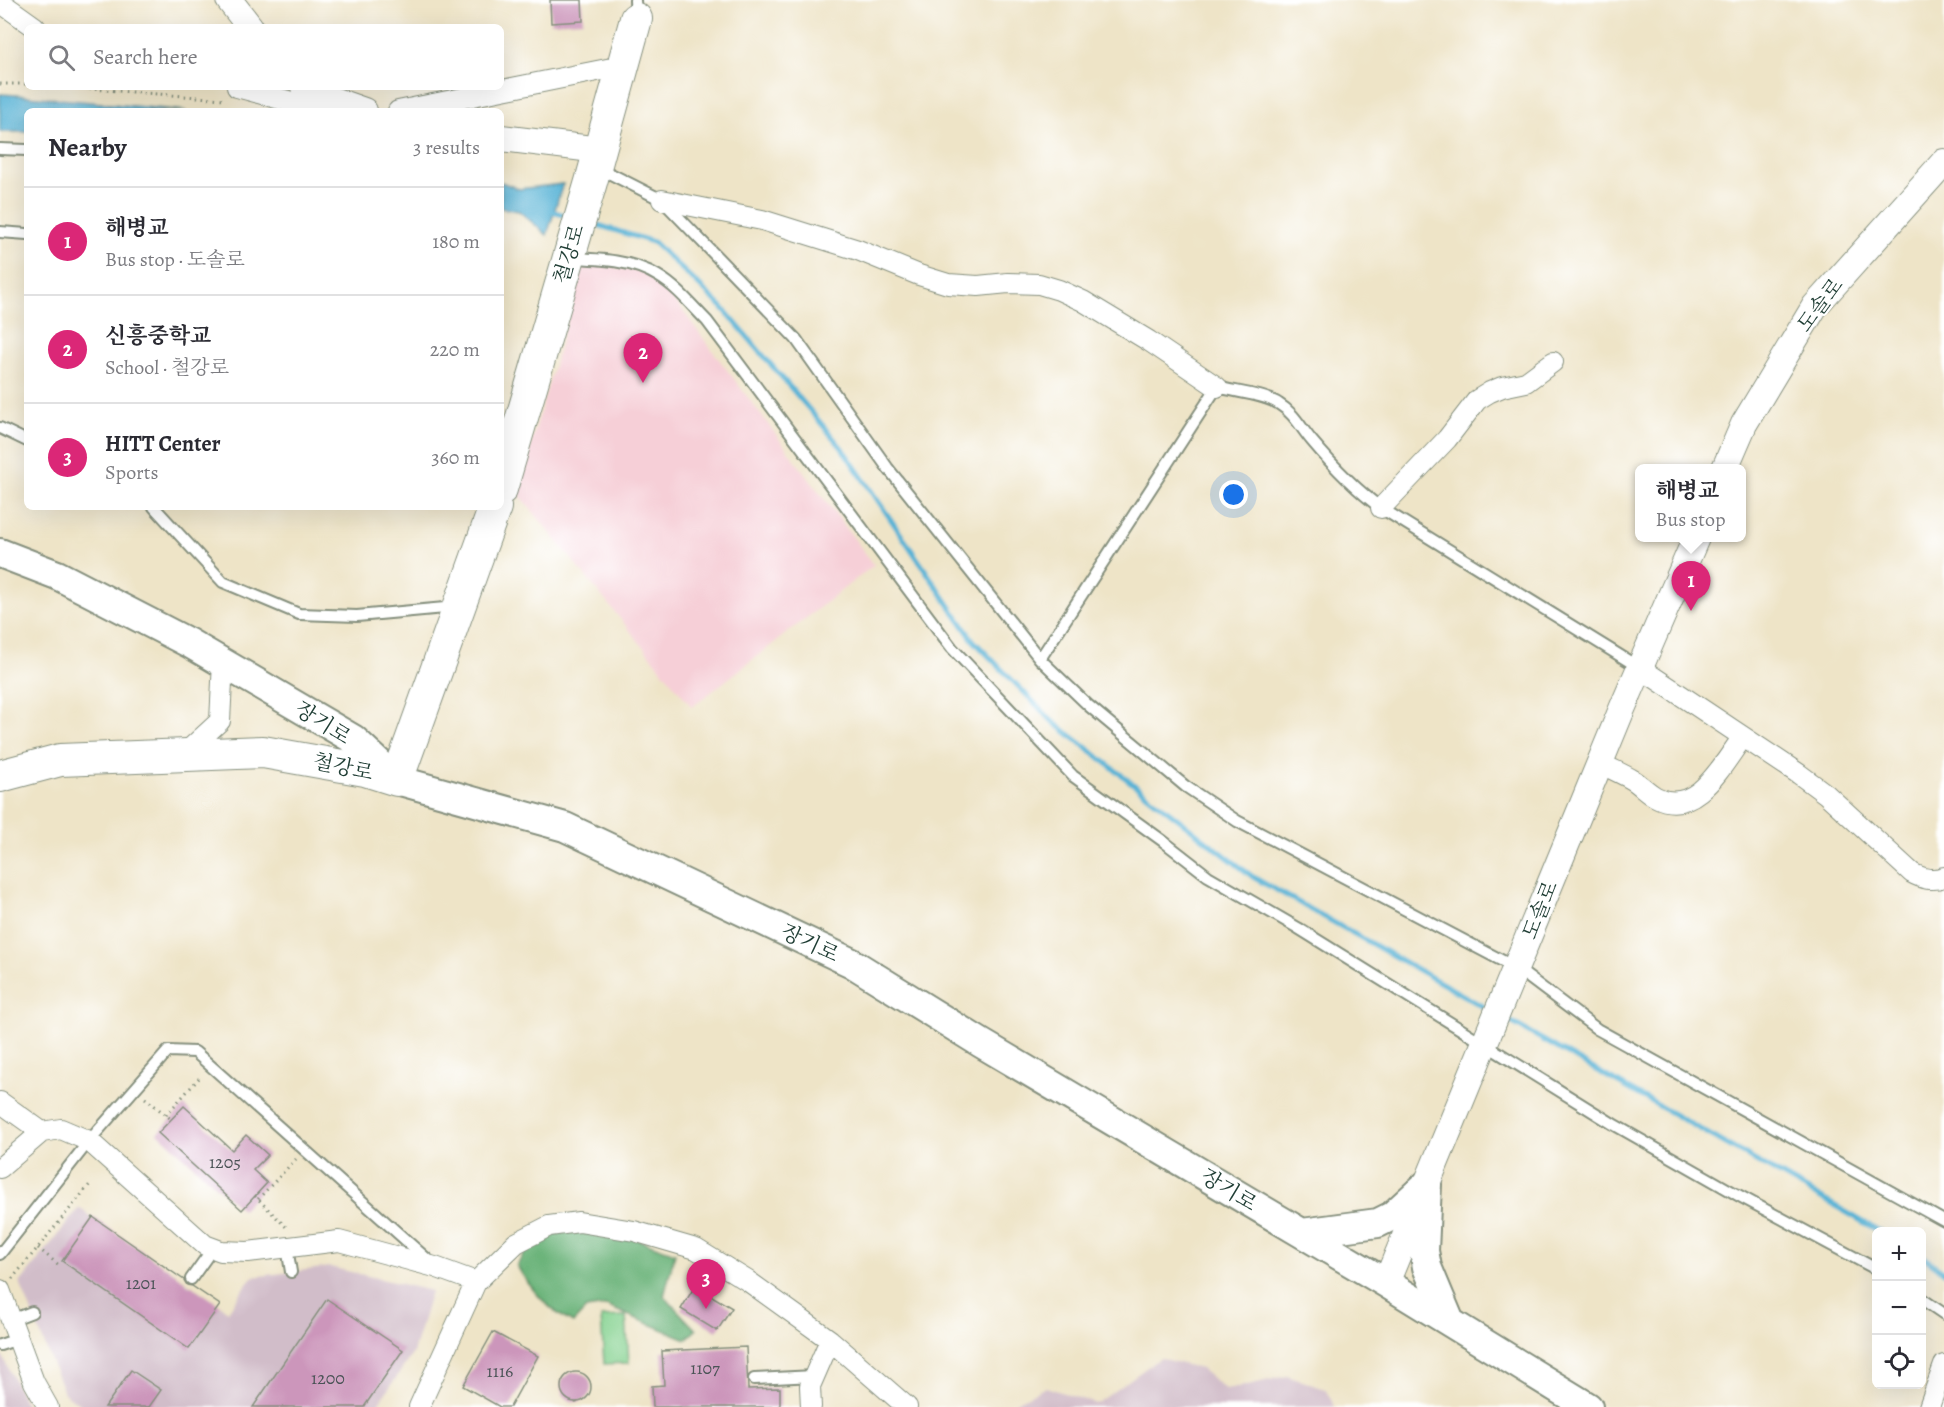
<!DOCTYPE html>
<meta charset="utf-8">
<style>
:root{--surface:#fff;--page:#f7f7f7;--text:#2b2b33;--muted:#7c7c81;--line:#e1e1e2;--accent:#db2777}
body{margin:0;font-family:Alegreya,"Noto Serif KR",serif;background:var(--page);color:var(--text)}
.controls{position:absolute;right:18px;bottom:18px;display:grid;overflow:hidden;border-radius:9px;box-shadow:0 6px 24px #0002}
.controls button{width:54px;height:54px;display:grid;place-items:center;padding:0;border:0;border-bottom:2px solid var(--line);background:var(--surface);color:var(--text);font:30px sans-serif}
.you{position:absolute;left:1234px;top:495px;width:21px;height:21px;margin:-15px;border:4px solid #fff;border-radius:50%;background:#1a73e8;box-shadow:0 0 0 9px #1a73e833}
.badge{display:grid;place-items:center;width:39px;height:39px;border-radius:50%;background:var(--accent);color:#fff;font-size:20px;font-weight:700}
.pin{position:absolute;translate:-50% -50px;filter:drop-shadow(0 2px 3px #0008)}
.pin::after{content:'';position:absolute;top:32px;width:21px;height:18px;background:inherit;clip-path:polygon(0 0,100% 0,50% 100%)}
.popup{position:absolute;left:1635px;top:464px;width:111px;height:78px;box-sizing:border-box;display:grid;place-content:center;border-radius:9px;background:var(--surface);filter:drop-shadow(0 2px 4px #0005);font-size:20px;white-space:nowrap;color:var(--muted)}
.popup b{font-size:22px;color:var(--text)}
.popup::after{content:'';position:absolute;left:50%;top:100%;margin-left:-12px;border:12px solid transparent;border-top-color:var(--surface)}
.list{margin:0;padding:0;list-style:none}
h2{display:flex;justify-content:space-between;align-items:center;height:78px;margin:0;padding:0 24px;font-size:26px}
h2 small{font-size:20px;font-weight:400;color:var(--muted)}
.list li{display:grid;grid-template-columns:39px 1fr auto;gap:18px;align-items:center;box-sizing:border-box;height:108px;padding:0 24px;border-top:2px solid var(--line)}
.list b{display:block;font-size:22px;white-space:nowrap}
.list p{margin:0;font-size:20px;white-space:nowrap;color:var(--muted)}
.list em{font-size:20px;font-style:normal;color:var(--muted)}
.icon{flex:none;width:33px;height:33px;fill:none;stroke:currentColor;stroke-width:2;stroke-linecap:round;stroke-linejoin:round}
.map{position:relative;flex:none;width:1944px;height:1407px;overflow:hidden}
.search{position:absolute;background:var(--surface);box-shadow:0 6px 24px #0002;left:24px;top:24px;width:480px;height:66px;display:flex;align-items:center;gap:15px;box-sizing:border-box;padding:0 21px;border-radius:9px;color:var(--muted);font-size:22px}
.panel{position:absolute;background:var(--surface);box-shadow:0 6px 24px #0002;left:24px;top:108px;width:480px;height:402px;border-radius:9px}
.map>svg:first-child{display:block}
</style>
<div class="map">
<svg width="1944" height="1407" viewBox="0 0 1944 1407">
<rect width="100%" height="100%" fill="#fff"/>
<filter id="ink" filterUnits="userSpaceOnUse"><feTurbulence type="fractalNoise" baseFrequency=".0167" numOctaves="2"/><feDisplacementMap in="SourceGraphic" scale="12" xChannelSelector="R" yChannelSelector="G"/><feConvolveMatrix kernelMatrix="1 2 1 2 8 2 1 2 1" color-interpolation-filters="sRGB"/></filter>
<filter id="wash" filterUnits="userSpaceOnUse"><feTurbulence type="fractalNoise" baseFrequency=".008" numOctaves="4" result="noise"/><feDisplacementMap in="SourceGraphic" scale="24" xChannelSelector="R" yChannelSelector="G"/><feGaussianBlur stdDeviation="1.35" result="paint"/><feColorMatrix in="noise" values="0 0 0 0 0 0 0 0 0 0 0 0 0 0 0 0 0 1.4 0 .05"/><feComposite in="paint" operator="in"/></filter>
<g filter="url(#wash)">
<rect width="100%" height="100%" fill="#eee4c7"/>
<path fill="#f6cfd7" d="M584,262L655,274L874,565L692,707L517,492Z"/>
<path fill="#d1bdc9" d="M79,1208L228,1311L252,1277L330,1267L431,1291L413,1353L376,1407H84L64,1393L20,1283Z
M0,1351L27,1407H0Z
M1160,1358L1201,1369L1226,1390L1287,1376L1325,1389L1335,1407H1015L1014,1403L1046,1387L1096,1404Z"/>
<path fill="#85d290" stroke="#528862" stroke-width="1.5" d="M626,1316L629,1363L604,1364L601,1317Z"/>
<path fill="#6cb47a" stroke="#467857" stroke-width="1.5" d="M563,1229L619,1233L675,1253L664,1296L696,1330L686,1339L606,1306L586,1309L573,1323C548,1310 531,1290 517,1266L529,1244Z"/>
<path fill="#57b2d5" stroke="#3b7884" stroke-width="1.5" d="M0,94L17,95L186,111H27V132H0Z
M501,182L519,189L563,184L547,235L519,211L501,208Z"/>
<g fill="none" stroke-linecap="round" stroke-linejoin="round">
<path stroke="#57b2d5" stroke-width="5" d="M548,210L570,217
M588,222L653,242L722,307L842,448L973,640L1052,721L1253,877L1491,1011
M1504,1018L1881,1232
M1922,1256L1944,1272"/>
</g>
<g id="blocks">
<path fill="#cc96bb" d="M550,0H582L583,21L551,23Z
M184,1106L232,1150L246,1135L268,1155L253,1170L267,1183L242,1210L158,1133Z
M93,1217L184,1280L187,1285L192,1286L220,1305L189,1349L62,1261Z
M695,1286L732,1308L717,1331L681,1309Z
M327,1299L403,1350L364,1407H253Z
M493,1332L538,1356L510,1407H500L463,1386Z
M746,1347L748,1389L780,1388V1407H653L652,1386L664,1385L662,1351Z
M131,1370L161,1390L149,1407H105Z
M561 1387a15 15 0 1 1 30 0a15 15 0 1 1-30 0Z"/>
</g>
</g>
<g filter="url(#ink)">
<use href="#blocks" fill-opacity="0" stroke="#86907e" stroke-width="1.5"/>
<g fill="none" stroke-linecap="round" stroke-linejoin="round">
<g stroke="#86907e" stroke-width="14">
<path id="service" d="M635,0L636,18
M0,149L27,150
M599,168L662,200L796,339L887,467L1040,659
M0,232L27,234
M570,258C600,259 632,260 658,276C677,287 692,306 707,321L952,648L1073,776L1163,841L1208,876L1298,928L1613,1124L1736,1194L1876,1269
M0,428L27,441
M154,507L223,582L299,614L357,616L456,607
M1640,668L1381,508C1355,489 1333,466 1312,441C1301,428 1294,413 1279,404C1264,394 1235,392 1217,387L1040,659L1089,706L1185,786L1237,821L1516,968L1597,1029L1944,1221
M287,1247L291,1272
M0,1254L89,1141L168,1051L195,1052L428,1260
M191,1279L213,1248
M1922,1299L1944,1314
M11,1320L32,1312
M0,1345L18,1339
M754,1379L814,1376"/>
</g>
<g stroke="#86907e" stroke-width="22">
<path id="minor" d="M0,2L35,27
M237,87L306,106L344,111
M398,111L622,66
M662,200L762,220L858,250L919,275L948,284L978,286L1008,283L1039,284L1059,290L1083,301L1149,341L1217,387
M1381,508L1447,439L1477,400L1490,392L1502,387L1526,382L1553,362
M1640,668L1799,774L1826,794L1912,873C1923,879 1932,881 1944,877
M182,756L220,721L223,662
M1600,763C1611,769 1623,774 1633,780C1641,785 1648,793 1656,797C1696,818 1723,763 1743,737
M0,1102L42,1132
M0,1168L42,1132L61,1129L89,1141L205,1245L221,1251L248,1252L339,1241L435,1267L476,1282
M0,1290L34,1382L48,1407
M419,1407L476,1282L516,1243L549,1226L579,1222L634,1231L696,1249L748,1281L830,1340L907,1407
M811,1407L810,1386L830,1340
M1929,1407L1944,1365"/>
</g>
<g stroke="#86907e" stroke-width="28">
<path id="tertiary" d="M229,0L250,27
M304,87L327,98L364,111
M501,138L600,150
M1725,468L1744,424L1815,306L1944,162
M1386,1283L1622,709L1696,538"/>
</g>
<g stroke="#86907e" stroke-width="32">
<path id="secondary" d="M0,553L57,575L189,643L353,739L397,780L565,827L852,963L981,1043L1386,1283L1588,1407
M1427,1184L1424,1251L1427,1267L1450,1322
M1302,1233L1378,1223L1392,1216L1427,1184"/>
</g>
<g stroke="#86907e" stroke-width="34">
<path id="primary" d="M501,489L591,182L636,19
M0,776L60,760L263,752L365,770L397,780L495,507"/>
</g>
<path stroke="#86907e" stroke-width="3" stroke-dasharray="1.5 4.5" stroke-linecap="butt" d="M0,84H27
M65,87L224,99
M145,1098L171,1119
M166,1115L201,1076
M255,1196L288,1229
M258,1199L296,1159
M38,1248L60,1266
M12,1279L91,1183
M576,1402L577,1407"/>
<use href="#service" stroke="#fff" stroke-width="10"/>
<use href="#minor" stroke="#fff" stroke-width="20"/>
<use href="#tertiary" stroke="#fff" stroke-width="26"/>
<use href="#secondary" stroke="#fff" stroke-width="28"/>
<use href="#primary" stroke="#fff" stroke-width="32"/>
</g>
</g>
<g text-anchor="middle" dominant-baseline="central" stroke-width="4.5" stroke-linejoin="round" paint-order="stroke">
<g font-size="18" fill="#4a5356">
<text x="225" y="1162">1205</text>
<text x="141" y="1283">1201</text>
<text x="705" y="1368">1107</text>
<text x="500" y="1371">1116</text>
<text x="328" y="1378">1200</text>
</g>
<g font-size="21" fill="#1f3d34" stroke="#fff">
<text transform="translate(569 254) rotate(-74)">철강로</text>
<text transform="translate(1820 305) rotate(-53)">도솔로</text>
<text transform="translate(323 723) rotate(32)">장기로</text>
<text transform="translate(343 767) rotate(12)">철강로</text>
<text transform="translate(1540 910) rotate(-68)">도솔로</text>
<text transform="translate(810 943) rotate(25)">장기로</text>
<text transform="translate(1229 1190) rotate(31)">장기로</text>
</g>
</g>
</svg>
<div class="controls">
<button>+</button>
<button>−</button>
<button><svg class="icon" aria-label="locate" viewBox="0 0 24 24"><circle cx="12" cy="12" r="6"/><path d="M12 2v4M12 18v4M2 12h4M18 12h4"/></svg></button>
</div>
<div class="you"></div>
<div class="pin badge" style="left:1691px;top:611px">1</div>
<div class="popup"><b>해병교</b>Bus stop</div>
<div class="pin badge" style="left:643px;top:383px">2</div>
<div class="pin badge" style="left:706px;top:1309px">3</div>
<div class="search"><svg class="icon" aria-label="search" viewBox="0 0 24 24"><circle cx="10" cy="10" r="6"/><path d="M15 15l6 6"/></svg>Search here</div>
<section class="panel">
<h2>Nearby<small>3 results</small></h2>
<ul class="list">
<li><span class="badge">1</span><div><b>해병교</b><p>Bus stop · 도솔로</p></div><em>180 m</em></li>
<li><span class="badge">2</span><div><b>신흥중학교</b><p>School · 철강로</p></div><em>220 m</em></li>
<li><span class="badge">3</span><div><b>HITT Center</b><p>Sports</p></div><em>360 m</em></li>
</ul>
</section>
</div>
